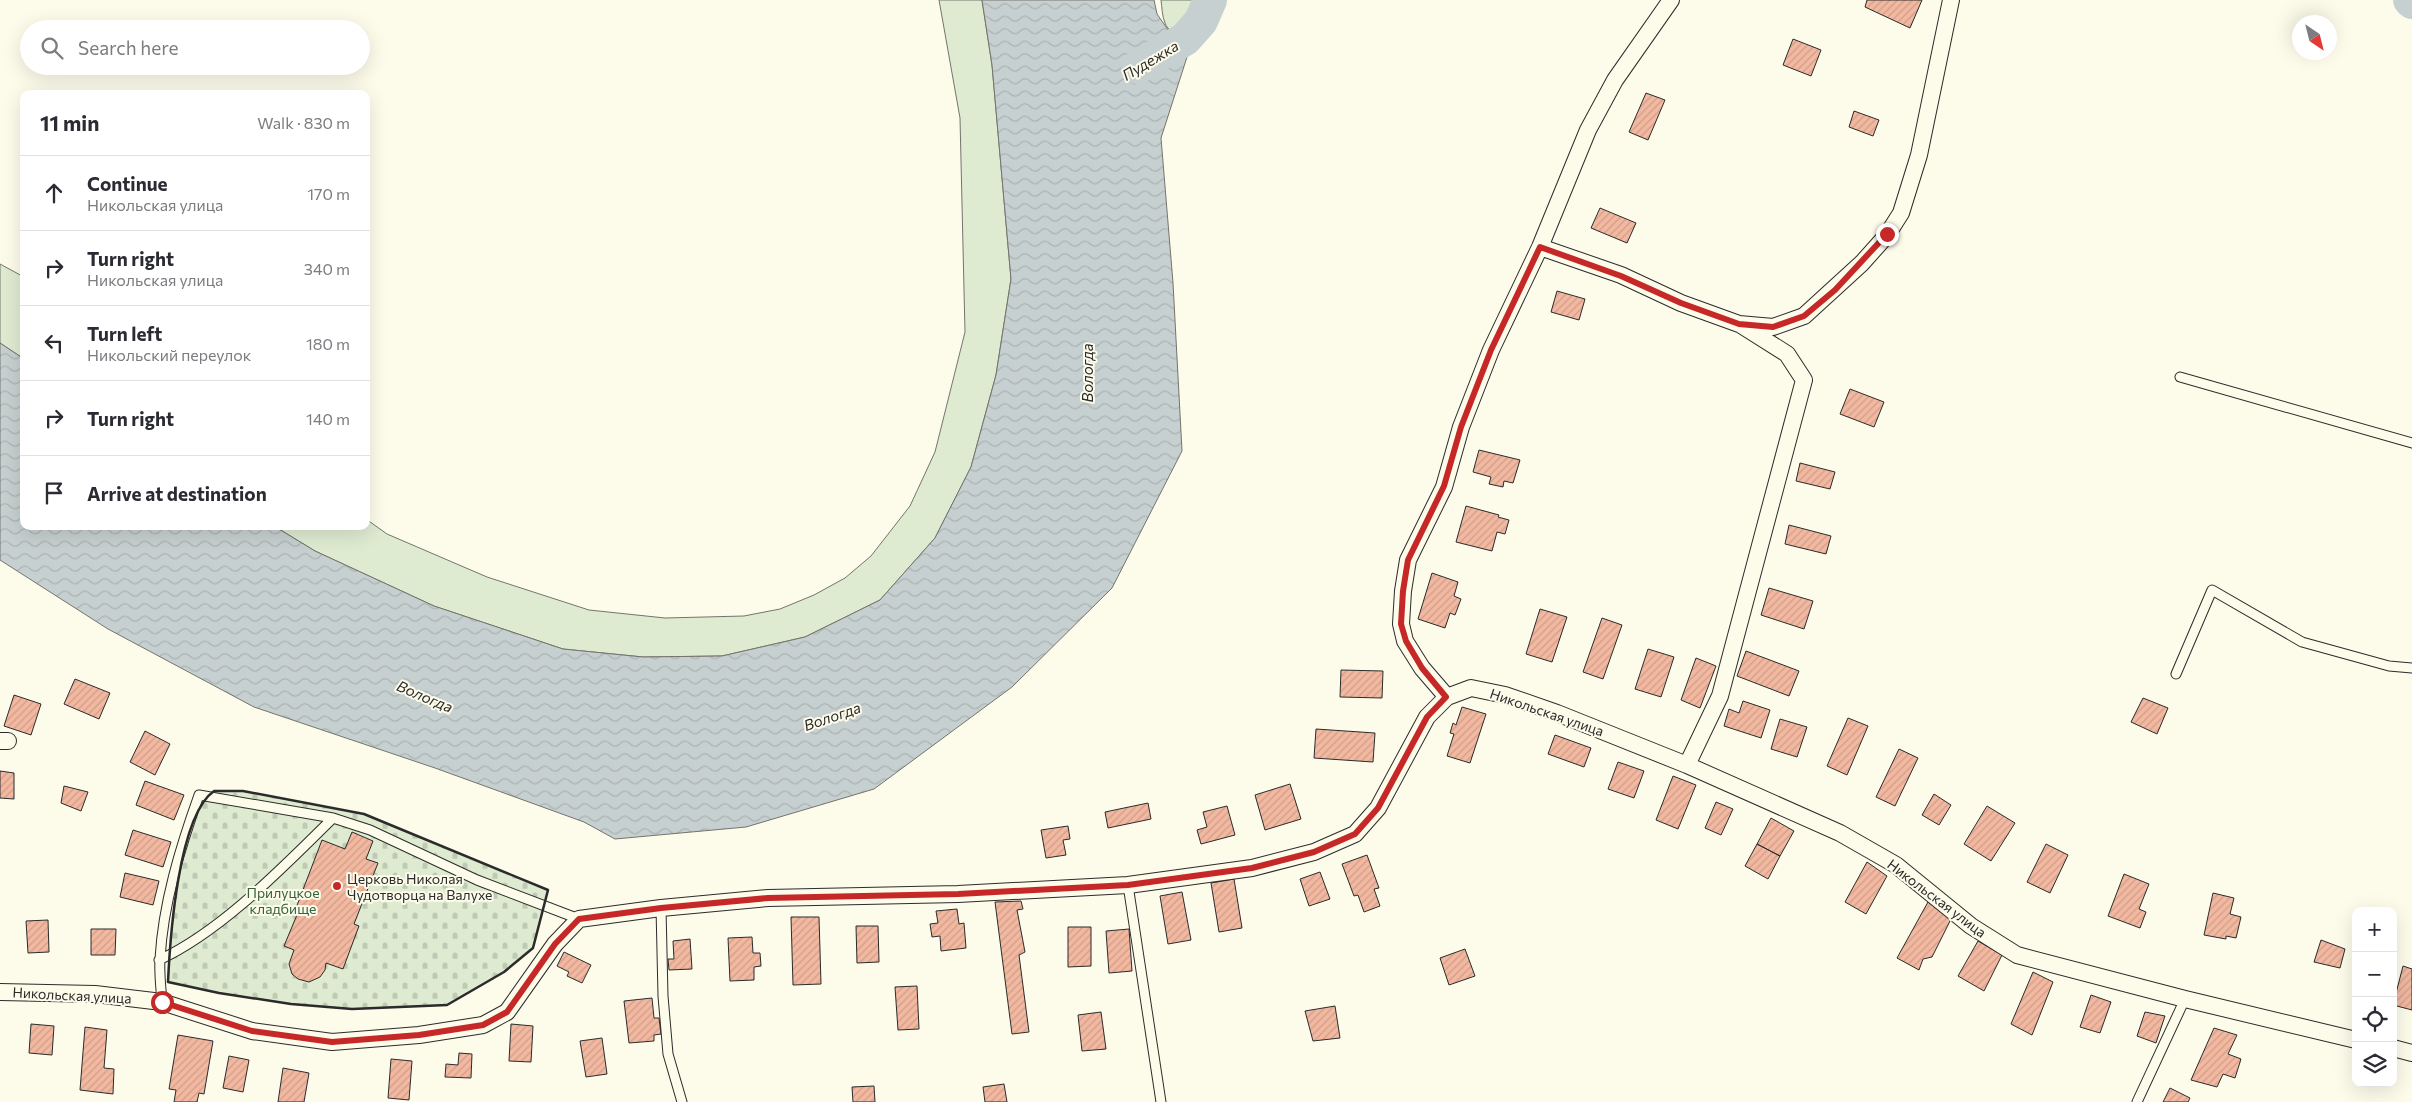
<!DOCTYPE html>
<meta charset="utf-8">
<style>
:root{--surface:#fff;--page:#f7f7f7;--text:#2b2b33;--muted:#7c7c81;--line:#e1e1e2}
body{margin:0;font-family:Commissioner,sans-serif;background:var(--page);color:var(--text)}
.controls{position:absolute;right:15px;bottom:15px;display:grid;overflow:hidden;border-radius:10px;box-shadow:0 5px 20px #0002}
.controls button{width:45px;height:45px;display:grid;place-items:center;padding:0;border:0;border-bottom:1px solid var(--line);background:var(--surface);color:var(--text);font:25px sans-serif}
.compass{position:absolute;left:2292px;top:15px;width:45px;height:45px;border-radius:50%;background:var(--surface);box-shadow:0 5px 20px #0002;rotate:145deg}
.stop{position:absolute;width:15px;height:15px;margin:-11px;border:4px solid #c62828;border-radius:50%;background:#fff}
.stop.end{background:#c62828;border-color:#fff;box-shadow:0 1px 5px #0008}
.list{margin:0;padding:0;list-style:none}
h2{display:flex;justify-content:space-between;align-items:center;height:65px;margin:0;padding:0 20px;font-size:21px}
h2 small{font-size:16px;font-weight:400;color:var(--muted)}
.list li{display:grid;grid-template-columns:32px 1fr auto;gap:15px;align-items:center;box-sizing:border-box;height:75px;padding:0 20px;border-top:1px solid var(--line)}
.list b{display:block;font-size:19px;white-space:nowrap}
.list p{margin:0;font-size:16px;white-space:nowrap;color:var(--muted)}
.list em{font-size:16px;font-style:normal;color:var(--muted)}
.icon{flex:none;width:28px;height:28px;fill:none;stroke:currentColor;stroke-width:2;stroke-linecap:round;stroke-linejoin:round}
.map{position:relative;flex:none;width:2412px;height:1102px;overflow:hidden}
.search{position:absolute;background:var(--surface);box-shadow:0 5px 20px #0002;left:20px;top:20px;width:350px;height:55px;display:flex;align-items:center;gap:12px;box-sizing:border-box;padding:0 18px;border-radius:28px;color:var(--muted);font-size:19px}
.panel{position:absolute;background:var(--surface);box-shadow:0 5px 20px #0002;left:20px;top:90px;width:350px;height:440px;border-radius:10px}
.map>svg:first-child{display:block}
</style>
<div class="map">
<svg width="2412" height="1102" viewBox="0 0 2412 1102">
<defs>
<pattern id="cemetery-stones" width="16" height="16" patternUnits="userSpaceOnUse" patternTransform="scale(1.25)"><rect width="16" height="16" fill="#deebd1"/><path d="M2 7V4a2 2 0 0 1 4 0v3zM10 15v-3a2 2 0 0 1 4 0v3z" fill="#bfcab4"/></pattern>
<pattern id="water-waves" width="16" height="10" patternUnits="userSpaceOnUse" patternTransform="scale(1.25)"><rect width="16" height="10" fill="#c7d0d0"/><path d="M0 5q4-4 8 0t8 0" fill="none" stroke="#abb3b3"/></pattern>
<pattern id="building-hatch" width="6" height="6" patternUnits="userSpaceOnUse" patternTransform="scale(1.25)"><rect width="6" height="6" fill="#f2b8a0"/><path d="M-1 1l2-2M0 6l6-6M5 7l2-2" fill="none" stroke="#d09e8a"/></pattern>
</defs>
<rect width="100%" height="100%" fill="#fdfbea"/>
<path fill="#deebd1" stroke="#74746e" d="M939,0H982L992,65L1011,279L996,375L971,467L935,538L880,600L805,637L722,656L643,657L563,649L434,606L315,551L274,526H366V519L387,534L487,577L589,610L665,618L744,616L780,609L814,595L845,578L871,556L910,506L935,452L965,332L960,118Z
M1161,0H1200C1199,6 1198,14 1195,19C1189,30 1171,39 1165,23C1162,16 1162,7 1161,0Z
M0,264L24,277V359L0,343Z"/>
<path fill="url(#cemetery-stones)" stroke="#74746e" d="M214,791H243L364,814L548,890L533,948L504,972L447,1005L352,1009L291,1004L219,993L168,982C170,939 178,816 214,791Z"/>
<path fill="url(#water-waves)" stroke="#74746e" d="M982,0H1154L1157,14L1187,57L1161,138L1173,283L1182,451L1112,588L1012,687L874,789L746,827L615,839L584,822L435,768L254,707L108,629L0,560V343L24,359V526H274L315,551L434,606L563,649L643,657L722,656L805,637L880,600L935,538L971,467L996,375L1011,279L992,65Z"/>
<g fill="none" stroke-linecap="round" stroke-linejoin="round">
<path stroke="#c7d0d0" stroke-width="34" d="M2410,0L2412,2
M1138,67L1185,39L1201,21L1210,0"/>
</g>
<path fill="url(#building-hatch)" stroke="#2b2b2b" d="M1867,0H1922L1910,28L1865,7Z
M1793,39L1821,50L1811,76L1783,65Z
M1646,93L1665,100L1648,140L1629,132Z
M1854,111L1879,120L1873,136L1849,127Z
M1600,208L1636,223L1627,243L1591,228Z
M1557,291L1585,299L1579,320L1551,312Z
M1850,389L1884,402L1874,427L1840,414Z
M1479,450L1520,460L1513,483L1504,481L1503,487L1489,484L1491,477L1473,472Z
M1800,463L1835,472L1830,489L1796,481Z
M1466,506L1499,515L1498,517L1509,520L1505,534L1497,532L1492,551L1456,542Z
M1789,525L1831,536L1826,554L1785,544Z
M1432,573L1458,582L1454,596L1461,599L1455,615L1450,613L1445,628L1418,619Z
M1769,588L1813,601L1804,629L1761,615Z
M1540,609L1567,617L1552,662L1526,654Z
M1602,618L1622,625L1603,679L1583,672Z
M1648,649L1674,657L1661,697L1635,689Z
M1746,651L1799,671L1789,696L1737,676Z
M1696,658L1716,666L1700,708L1681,700Z
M1341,670L1383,671L1382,698L1340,697Z
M75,679L110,693L99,719L64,704Z
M14,695L41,704L31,735L4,726Z
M2143,698L2168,708L2157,734L2131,722Z
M1743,701L1770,710L1761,738L1724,726L1729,709L1739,713Z
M1462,707L1486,714L1470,763L1447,756L1454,734L1450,733L1453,723L1456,725Z
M1848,718L1868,726L1847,775L1827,766Z
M1780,719L1807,727L1797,757L1771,749Z
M1316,729L1375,733L1373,762L1314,758Z
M145,731L170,744L155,775L130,762Z
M1555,735L1591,748L1584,767L1548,754Z
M1899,749L1918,758L1895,806L1876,797Z
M1618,762L1644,771L1634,798L1608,789Z
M0,771L14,773V799L0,798Z
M1673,776L1696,785L1678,829L1656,820Z
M145,781L184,795L174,820L136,805Z
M1290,784L1301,819L1265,830L1255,795Z
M64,786L88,792L81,811L61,803Z
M1934,794L1951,805L1939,825L1922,815Z
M1716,802L1733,809L1721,835L1705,828Z
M1148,803L1151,819L1108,828L1105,812Z
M1227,806L1235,835L1201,844L1197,830L1207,827L1203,812Z
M1987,806L2015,823L1991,861L1964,844Z
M1771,818L1794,831L1780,856L1757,844Z
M1068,826L1070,839L1063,840L1066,855L1046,858L1041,830Z
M133,830L171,842L163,867L125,855Z
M352,832L373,841L366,859L378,863L354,924L359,926L343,969L326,963L325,970L320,977L309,982L298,979L292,974L289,964L294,950L284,946L299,910L296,908L322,840L345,849Z
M1757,844L1780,856L1768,879L1745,866Z
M2046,844L2068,855L2050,893L2027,882Z
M1367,855L1379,888L1374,889L1380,906L1364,912L1358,895L1354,896L1342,864Z
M1867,862L1887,876L1866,914L1845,902Z
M1320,872L1330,899L1309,906L1300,879Z
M125,873L159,881L153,905L120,897Z
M2124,874L2149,884L2139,909L2146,912L2140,928L2108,916Z
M1234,879L1242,928L1219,932L1211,883Z
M1182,892L1191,940L1168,944L1160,896Z
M2213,893L2234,898L2230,914L2241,917L2236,938L2226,936V939L2204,935Z
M1021,901L1023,909L1017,910L1025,952L1019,955L1029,1032L1012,1034L995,902Z
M1928,902L1952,917L1932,957L1923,959L1919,970L1897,958Z
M957,909L959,924L964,923L966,948L941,951L940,936L932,937L930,924L938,923L936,911Z
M791,917H819L821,984L793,985Z
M48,920L49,952L28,953L26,921Z
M856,926H878L879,962L857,963Z
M1068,927H1091V966L1068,967Z
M91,929H116L115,955H91Z
M1129,929L1132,971L1109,973L1106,931Z
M752,937L753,953H760L761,966L754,967V980L730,981L728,938Z
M690,939L692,969L669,970L668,959H674L673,941Z
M2321,940L2345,949L2340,968L2314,962Z
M1978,941L2002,955L1984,991L1958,976Z
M1465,949L1475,976L1449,985L1440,958Z
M564,952L591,965L582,983L567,976L569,972L557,966Z
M2403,966L2412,969V1010L2393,1005Z
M2033,972L2053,982L2032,1035L2011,1024Z
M917,986L919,1029L898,1030L895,987Z
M2091,995L2111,1002L2100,1033L2080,1027Z
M652,998L654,1018H659L661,1034L654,1035V1041L629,1043L624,1001Z
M1335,1006L1340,1038L1313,1041L1305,1011Z
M1101,1012L1106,1049L1082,1051L1078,1015Z
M2145,1012L2165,1016L2156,1043L2137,1036Z
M31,1024L54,1026L52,1055L29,1053Z
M511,1024L533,1026L531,1062L509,1061Z
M85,1027L107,1030L104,1068L114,1069L113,1094L80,1090Z
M2214,1028L2237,1035L2228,1054L2241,1059L2235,1078L2223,1074L2217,1087L2191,1080Z
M178,1035L213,1041L204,1094L199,1093L197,1102H174L176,1090L169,1089Z
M602,1038L607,1074L586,1077L580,1041Z
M459,1053L472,1054L471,1078L445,1077L446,1064L458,1065Z
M229,1056L249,1060L243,1092L223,1088Z
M391,1059L412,1061L409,1100L388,1098Z
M283,1068L309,1073L304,1102H278Z
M1004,1084L1007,1102H985L983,1087Z
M874,1086L875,1102H853L852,1087Z
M2170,1088L2190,1098L2188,1102H2163Z"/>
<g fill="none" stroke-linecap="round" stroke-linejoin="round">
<g stroke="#2b2b2b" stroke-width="11">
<path id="service" d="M2180,377L2412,443
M2176,674L2212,590L2302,642L2389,666L2412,668
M1128,885L1161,1102
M661,908L663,996L668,1054L682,1102
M159,960C222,931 284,866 333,818L370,830L477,880L579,919
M162,1002C161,988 159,973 160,959C163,904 180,848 199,795L333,818
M2137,1102L2185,999"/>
</g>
<g stroke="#2b2b2b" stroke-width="18">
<path id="minor" d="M1540,247L1621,275L1681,303L1739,324L1773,327L1804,316L1862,263L1887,235L1901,213L1919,155L1951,0
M1447,697L1422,668L1405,641L1401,624L1403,591L1408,560L1444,487L1461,427L1491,350L1540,247L1588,130L1615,80L1671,0
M0,741H8
M1687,765L1720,696L1804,380L1787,354L1741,325
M0,992L95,994L162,1002L252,1031L332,1042L419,1035L483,1025L507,1012L555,944L579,919L661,908L768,898L958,894L1128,885L1252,868L1314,852L1355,834L1378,808L1427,717L1447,697L1471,688L1505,695L1557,713L1687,765L1840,833L1896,865L1971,926L2017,955L2185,999L2356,1040
M2393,1048L2412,1053"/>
</g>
<use href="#service" stroke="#fdfbea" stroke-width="9"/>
<use href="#minor" stroke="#fdfbea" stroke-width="16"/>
<path stroke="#2b2b2b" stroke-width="2.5" d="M214,791H243L364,814L548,890L533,948L504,972L447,1005L352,1009L291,1004L219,993L168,982C170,939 178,816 214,791Z"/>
</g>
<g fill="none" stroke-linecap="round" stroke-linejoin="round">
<path stroke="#c62828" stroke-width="6" d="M162,1002L252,1031L332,1042L419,1035L483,1025L507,1012L555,944L579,919L661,908L768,898L958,894L1128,885L1252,868L1314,852L1355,834L1378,808L1427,717L1446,697L1422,668L1406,641L1401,624L1403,591L1408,560L1444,486L1461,427L1491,350L1540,247L1621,276L1681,303L1739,324L1773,327L1804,316L1835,290L1887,234"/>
</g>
<circle fill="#c62828" stroke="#fdfbea" stroke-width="2" cx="337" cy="886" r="5"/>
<g text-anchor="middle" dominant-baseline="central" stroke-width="4" stroke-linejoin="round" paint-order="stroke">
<g font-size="14" fill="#2b2b2b" stroke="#fdfbea">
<text transform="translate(1547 712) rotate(19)">Никольская улица</text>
<text transform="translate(1937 898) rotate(37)">Никольская улица</text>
<text transform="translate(72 995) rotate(3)">Никольская улица</text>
</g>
<g font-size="14" fill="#2b2b2b" stroke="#fdfbea" text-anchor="start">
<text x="347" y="878">Церковь Николая<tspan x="347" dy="16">Чудотворца на Валухе</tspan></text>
</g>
<g font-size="14" fill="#34623c" stroke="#fdfbea">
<text x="283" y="892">Прилуцкое<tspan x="283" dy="16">кладбище</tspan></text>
</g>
<g font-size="15" font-style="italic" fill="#2b2b2b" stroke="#fdfbea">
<text transform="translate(1150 60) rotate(-31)">Пудежка</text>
<text transform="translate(1087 373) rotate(-90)">Вологда</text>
<text transform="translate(425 696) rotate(23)">Вологда</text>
<text transform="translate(832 716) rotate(-19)">Вологда</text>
</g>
</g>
</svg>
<div class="controls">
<button>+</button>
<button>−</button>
<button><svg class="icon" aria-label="locate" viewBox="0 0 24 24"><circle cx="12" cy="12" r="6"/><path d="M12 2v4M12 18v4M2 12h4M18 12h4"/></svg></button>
<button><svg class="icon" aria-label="layers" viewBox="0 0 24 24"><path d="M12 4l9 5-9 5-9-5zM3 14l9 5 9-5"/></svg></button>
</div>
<svg class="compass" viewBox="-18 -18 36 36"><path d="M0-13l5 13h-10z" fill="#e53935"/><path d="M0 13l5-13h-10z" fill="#7c7c81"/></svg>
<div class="stop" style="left:162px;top:1002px"></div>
<div class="stop end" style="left:1887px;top:234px"></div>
<div class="search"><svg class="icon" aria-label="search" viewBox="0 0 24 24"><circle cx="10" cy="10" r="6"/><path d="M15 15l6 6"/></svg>Search here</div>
<section class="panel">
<h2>11 min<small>Walk · 830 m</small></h2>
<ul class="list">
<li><svg class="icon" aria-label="ahead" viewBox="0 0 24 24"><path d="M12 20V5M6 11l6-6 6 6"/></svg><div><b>Continue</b><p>Никольская улица</p></div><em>170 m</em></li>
<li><svg class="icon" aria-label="right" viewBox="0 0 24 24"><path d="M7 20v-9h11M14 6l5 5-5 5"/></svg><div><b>Turn right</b><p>Никольская улица</p></div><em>340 m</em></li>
<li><svg class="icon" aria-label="left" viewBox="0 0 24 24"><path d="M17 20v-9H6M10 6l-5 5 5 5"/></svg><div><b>Turn left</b><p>Никольский переулок</p></div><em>180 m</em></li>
<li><svg class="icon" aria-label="right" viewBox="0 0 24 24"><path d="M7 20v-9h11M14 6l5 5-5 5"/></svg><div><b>Turn right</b></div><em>140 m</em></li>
<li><svg class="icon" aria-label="arrive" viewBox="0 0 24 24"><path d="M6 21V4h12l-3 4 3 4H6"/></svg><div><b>Arrive at destination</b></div></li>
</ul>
</section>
</div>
